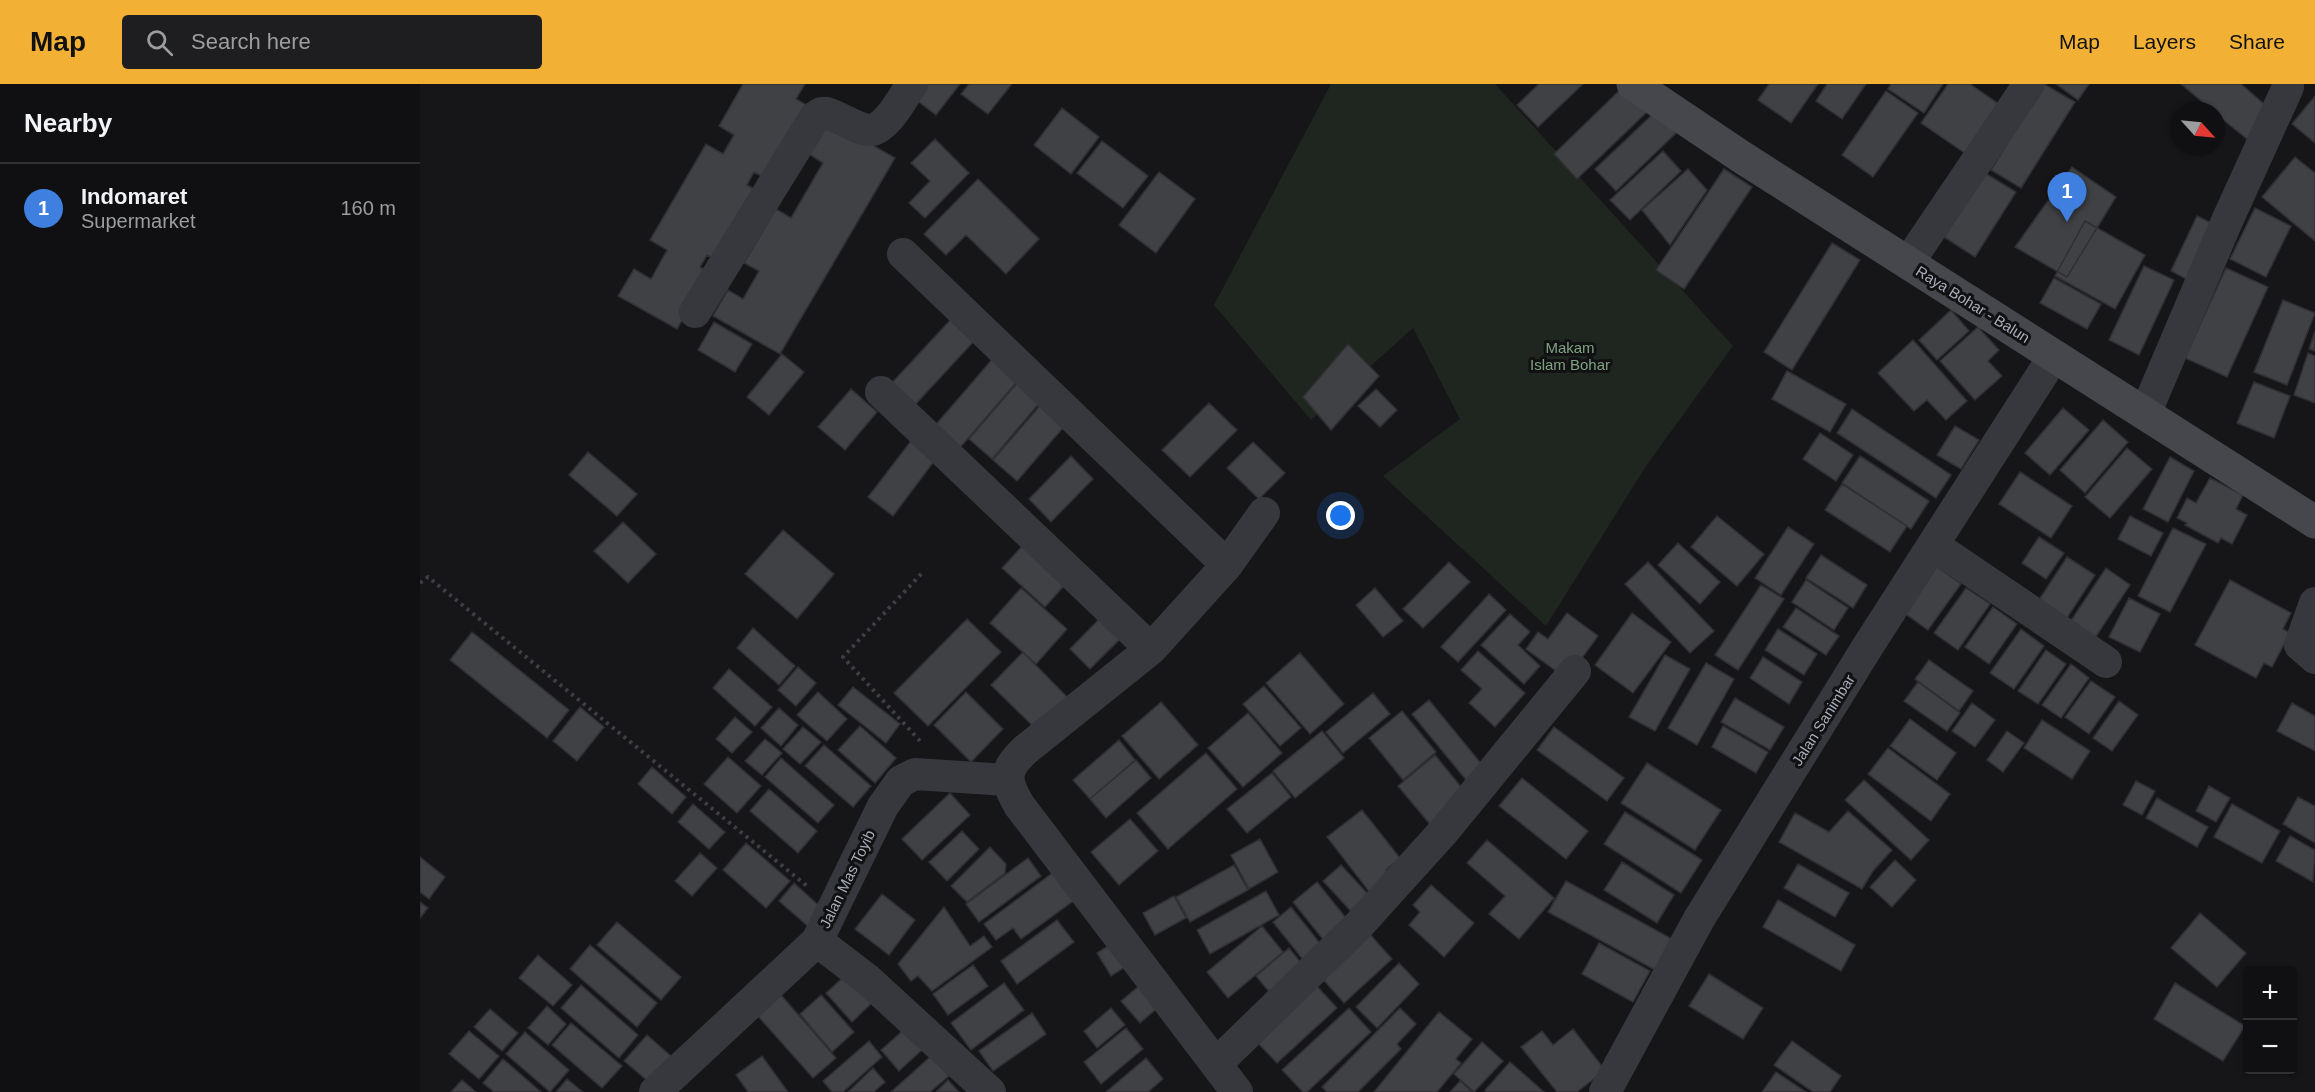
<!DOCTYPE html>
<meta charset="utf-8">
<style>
:root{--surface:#101012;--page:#1e1e20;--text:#f1f3f6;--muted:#9c9d9f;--line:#303032;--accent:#f2b134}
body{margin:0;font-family:Arial,sans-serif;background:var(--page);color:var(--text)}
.controls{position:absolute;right:18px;bottom:18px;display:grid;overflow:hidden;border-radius:6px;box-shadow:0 2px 4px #0004}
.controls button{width:54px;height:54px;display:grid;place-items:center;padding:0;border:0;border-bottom:2px solid var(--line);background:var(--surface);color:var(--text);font:30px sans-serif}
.compass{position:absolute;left:1751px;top:18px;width:54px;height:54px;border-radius:50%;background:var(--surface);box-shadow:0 2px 4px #0004;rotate:117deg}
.you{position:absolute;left:921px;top:432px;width:21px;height:21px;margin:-15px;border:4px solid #fff;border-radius:50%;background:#1a73e8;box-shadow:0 0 0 9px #1a73e833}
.badge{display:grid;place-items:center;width:39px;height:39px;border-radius:50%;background:var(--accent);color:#fff;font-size:20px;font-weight:700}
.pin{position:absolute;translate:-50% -50px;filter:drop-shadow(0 2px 3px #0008)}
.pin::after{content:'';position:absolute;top:32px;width:21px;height:18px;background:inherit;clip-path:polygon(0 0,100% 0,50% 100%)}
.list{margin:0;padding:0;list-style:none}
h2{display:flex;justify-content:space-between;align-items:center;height:78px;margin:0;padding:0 24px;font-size:26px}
h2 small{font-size:20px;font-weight:400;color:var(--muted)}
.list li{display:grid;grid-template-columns:39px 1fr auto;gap:18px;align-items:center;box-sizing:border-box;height:90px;padding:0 24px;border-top:2px solid var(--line)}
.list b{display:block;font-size:22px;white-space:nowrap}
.list p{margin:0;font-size:20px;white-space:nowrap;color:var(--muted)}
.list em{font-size:20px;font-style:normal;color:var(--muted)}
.icon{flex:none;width:33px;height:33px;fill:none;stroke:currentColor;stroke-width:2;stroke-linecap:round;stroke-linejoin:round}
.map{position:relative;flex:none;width:1895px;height:1008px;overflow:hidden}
header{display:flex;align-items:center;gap:36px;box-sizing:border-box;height:84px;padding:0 30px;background:var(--accent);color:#111}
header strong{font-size:28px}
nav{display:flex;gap:33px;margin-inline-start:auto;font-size:21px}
.search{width:420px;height:54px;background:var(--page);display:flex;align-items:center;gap:15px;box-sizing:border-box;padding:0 21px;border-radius:6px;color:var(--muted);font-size:22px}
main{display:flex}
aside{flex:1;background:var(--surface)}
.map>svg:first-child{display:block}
</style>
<header>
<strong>Map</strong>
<div class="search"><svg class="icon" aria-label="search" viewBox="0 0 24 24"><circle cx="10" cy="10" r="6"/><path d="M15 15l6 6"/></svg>Search here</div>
<nav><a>Map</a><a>Layers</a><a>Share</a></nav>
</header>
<main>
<aside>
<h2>Nearby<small></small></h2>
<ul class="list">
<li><span class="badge" style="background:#3f7fe0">1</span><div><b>Indomaret</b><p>Supermarket</p></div><em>160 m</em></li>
</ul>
</aside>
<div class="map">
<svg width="1895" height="1008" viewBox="0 0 1895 1008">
<rect width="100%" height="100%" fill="#161618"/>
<path fill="#1e261f" d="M911,0H1075L1313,262L1226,382L1126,542L963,392L1040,335L993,244L891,336L794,221Z"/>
<path fill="#404145" stroke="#303034" stroke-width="1.5" d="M323,0H385L376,15L392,24L350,97L334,88L327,101L341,109L302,179L287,171L280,183L290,189L257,245L198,212L214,185L231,195L247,166L230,156L286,60L303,70L314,51L299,42Z
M500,0H540L516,31L491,12Z
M549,0H590L591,1L568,30L541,10Z
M1119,0H1163L1118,43L1097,21Z
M1349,0H1398L1371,39L1338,16Z
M1407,0H1446L1422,35L1396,17Z
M1471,0H1523L1504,29L1468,5Z
M1528,0H1550L1586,25L1552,74L1501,39Z
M1624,0L1655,18L1601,104L1571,86Z
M1636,0H1669L1658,16Z
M1761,0H1821L1851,26L1827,55L1796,30V27H1793Z
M1204,2L1228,27L1157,95L1134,70Z
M1466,7L1498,29L1453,93L1422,71Z
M1895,12V59L1872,40Z
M642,24L679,53L651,90L614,61Z
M1236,27L1256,49L1196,107L1175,85Z
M409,36L475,74L360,270L293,232L308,206L323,215L339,187L324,179L356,125L371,134L403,79L389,70Z
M515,55L549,89L505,134L489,119L510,97L491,79Z
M682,57L728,92L703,124L657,89Z
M1243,67L1261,87L1210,136L1190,116Z
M1875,73L1895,89V157L1842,113Z
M1652,83L1696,113L1647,193L1595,163Z
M1268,85L1287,106L1250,161L1222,126Z
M1304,85L1332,103L1264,205L1236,186Z
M739,88L775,115L736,169L699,141Z
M1565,89L1596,108L1555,173L1524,153Z
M558,95L619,155L586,190L546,151L526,171L504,150Z
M1835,124L1871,142L1846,193L1810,175Z
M1777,132L1800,143L1774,199L1751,187Z
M1665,137L1725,171L1695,225L1635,192Z
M1412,159L1440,176L1372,286L1344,268Z
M1724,182L1754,196L1719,271L1689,256Z
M1806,184L1848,203L1807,293L1765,274Z
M1634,194L1681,220L1667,245L1620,219Z
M1863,216L1895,229L1867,301L1834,288Z
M1531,226L1549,247L1517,276L1499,256Z
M533,233L556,255L493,323L470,301Z
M294,238L332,260L315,288L278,266Z
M1558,243L1579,266L1568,277L1582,292L1555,316L1520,277Z
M1895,247V267L1889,265Z
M1493,256L1547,317L1526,336L1507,316L1494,327L1458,289Z
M928,260L959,292L911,346L883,313Z
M1888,269L1895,272V319L1874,311Z
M362,270L384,288L349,331L327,313Z
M575,272L600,294L538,366L513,344Z
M1367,287L1426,320L1410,348L1352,315Z
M599,297L621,317L572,375L549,355Z
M1834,298L1870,312L1854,354L1817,339Z
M431,305L457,328L425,366L398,343Z
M956,305L977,326L960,343L938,322Z
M624,317L648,338L597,397L573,376Z
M789,319L817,346L770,393L742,366Z
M1643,324L1669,346L1630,391L1605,369Z
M1432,325L1531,391L1516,414L1417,349Z
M1683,336L1708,358L1665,409L1640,386Z
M1535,342L1559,356L1541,385L1517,371Z
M1400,349L1433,371L1416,397L1383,375Z
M494,353L518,372L473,432L448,413Z
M833,358L865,389L839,415L807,384Z
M1707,364L1732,385L1690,434L1665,413Z
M168,368L217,410L197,432L149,391Z
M651,372L673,395L631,438L609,415Z
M1440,372L1509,417L1491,445L1422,399Z
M1750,373L1774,387L1748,438L1723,425Z
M1600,388L1652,422L1631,454L1579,420Z
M1790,394L1823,411L1816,425L1827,431L1812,460L1801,454L1798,459L1765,441L1767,439L1757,434L1767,414L1776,419Z
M1422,400L1487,442L1470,468L1405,426Z
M1297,432L1344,470L1317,502L1271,463Z
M1710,432L1743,449L1731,472L1698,455Z
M203,438L236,470L208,499L174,467Z
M1368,443L1394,460L1361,511L1335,494Z
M1753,444L1786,460L1750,528L1718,512Z
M363,446L414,490L377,535L325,490Z
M1619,453L1644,469L1626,495L1602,479Z
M608,456L651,494L625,523L582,484Z
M1258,459L1300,498L1280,520L1238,481Z
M1401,471L1447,501L1433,524L1386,494Z
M1647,473L1675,491L1643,540L1615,522Z
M1029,478L1050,498L1003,544L983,525Z
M1228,478L1294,547L1270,569L1205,500Z
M1516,482L1541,500L1508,546L1483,528Z
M1686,484L1710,501L1673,557L1648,541Z
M1386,496L1428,524L1414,546L1372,518Z
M1810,496L1871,529L1863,545L1870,549L1852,583L1844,579L1836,594L1775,561Z
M1341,501L1364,515L1318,586L1295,571Z
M601,504L647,545L616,580L570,539Z
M955,504L983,537L963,553L936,521Z
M1546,504L1570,520L1538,566L1514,549Z
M1069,510L1086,526L1038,578L1021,563Z
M1709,514L1740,530L1720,568L1689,553Z
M1573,523L1597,540L1569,580L1545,563Z
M1376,524L1419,552L1406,571L1363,543Z
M1147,529L1178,552L1147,595L1106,565L1118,548L1128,555Z
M1212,529L1251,558L1213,609L1175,581Z
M684,530L705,550L670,585L650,565Z
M1090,530L1110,548L1098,561L1120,582L1104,600L1061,561Z
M547,535L581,568L508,642L474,609Z
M333,544L375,582L359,601L317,564Z
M1358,545L1397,570L1384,591L1345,566Z
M1601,545L1624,562L1594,605L1570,589Z
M52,548L149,626L127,654L30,576Z
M1626,566L1646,580L1618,620L1598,607Z
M1058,567L1105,609L1075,643L1049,619L1062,605L1041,586Z
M603,568L650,616L619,648L571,601Z
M880,569L924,620L890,650L846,599Z
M1245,571L1270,585L1235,647L1209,633Z
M1343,573L1382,598L1369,620L1330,594Z
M1509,576L1553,607L1539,627L1495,595Z
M1286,579L1314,595L1277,661L1248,644Z
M1651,580L1669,594L1641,634L1622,621Z
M378,583L396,599L376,622L358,606Z
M309,585L352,623L335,642L293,604Z
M1671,597L1695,613L1669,650L1645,633Z
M1498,598L1540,629L1527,647L1484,617Z
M844,602L881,644L860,662L823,620Z
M433,603L480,640L466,659L418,621Z
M398,608L427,635L407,657L377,631Z
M546,608L583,645L551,678L514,641Z
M953,609L970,630L923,669L906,648Z
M1315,614L1364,643L1350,666L1301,638Z
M1009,616L1068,688L1051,702L992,630Z
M1699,617L1718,631L1692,667L1673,654Z
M741,618L778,661L739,695L702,652Z
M1552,619L1575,636L1555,663L1532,647Z
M1872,619L1895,632V667L1857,647Z
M160,623L184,643L157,677L133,657Z
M359,624L378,641L361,662L341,644Z
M982,627L1016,668L983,696L949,654Z
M828,629L862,669L823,703L788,664Z
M315,633L332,648L312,669L296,655Z
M1490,635L1536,669L1517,696L1470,662Z
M1622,636L1670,667L1652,695L1604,664Z
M440,642L476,674L455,699L418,666Z
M1303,642L1348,668L1336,689L1292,663Z
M383,643L401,658L380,680L363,665Z
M1134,643L1204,694L1187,717L1117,666Z
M902,647L924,674L875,714L853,687Z
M1587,647L1604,659L1583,688L1567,676Z
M345,655L362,669L342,691L325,677Z
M699,656L715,676L670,715L653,696Z
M404,661L451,702L433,723L385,682Z
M1468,664L1530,710L1511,737L1448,690Z
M786,669L817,705L748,765L717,729Z
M1015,671L1046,709L1014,745L978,702Z
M308,673L341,702L317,729L284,700Z
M361,674L414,721L398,739L345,693Z
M716,676L731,694L686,734L670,715Z
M1227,679L1301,726L1275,766L1201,719Z
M232,683L266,713L252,730L218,700Z
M852,689L871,713L827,749L807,725Z
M1102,694L1168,747L1146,775L1079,722Z
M1444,696L1509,756L1491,776L1425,716Z
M1716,697L1735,707L1722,731L1703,721Z
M1789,702L1810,714L1796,738L1776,727Z
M349,705L397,747L378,769L330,727Z
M530,709L550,731L502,776L482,755Z
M1878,713L1895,722V759L1863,740Z
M1737,714L1788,743L1777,763L1726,734Z
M273,720L305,748L289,765L258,738Z
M1812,720L1860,747L1842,779L1794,753Z
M942,726L980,774L966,786L972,794L951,810L907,753Z
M1428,727L1472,766L1453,787L1442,805L1359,758L1375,729L1409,748Z
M1205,728L1282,776L1261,809L1184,760Z
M710,735L738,767L699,801L671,768Z
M542,747L559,765L527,797L509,778Z
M1870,752L1895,766L1893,798L1856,777Z
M840,755L858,788L829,805L811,771Z
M1067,756L1134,814L1099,855L1069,830L1085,812L1047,779Z
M326,759L370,797L346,824L303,786Z
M570,763L586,780L585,789L547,818L531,802Z
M280,769L297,784L272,812L255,797Z
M0,773L25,793L9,815L0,808Z
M608,774L621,792L559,838L546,820Z
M1475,776L1496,796L1472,823L1450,803Z
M1202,778L1254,811L1237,839L1184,806Z
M1378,780L1429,809L1415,833L1364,804Z
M814,781L828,806L770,838L756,813Z
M921,781L957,820L939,836L903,797Z
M635,787L656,815L601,855L593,844L576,856L564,840Z
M1146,797L1254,856L1237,887L1128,828Z
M897,798L934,844L910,864L873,818Z
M374,799L406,828L391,845L359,817Z
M1011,801L1054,839L1024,873L989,841L1000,828L993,821Z
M846,807L859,831L790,870L777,846Z
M462,810L495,836L469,871L435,845Z
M754,812L766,834L735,851L723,829Z
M1358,816L1435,861L1421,887L1343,843Z
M0,818L8,824L0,834Z
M524,823L550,862L564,852L572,863L512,907L498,892L491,897L478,880Z
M871,823L906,867L888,882L853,838Z
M1780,829L1826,869L1797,903L1751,864Z
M637,836L654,858L597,900L581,877Z
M197,838L261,893L241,916L177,861Z
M842,842L863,868L808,914L787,888Z
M948,848L972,875L924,919L900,892Z
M696,857L710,880L691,892L677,869Z
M1179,859L1230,887L1213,918L1162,890Z
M170,861L237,919L217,943L150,885Z
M869,864L889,889L856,916L836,892Z
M118,871L152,901L133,922L99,894Z
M979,879L999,900L957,944L936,923Z
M553,881L568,902L528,931L513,910Z
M429,888L454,917L432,938L406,909Z
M1289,890L1343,924L1323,955L1269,922Z
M724,898L742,920L720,939L701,917Z
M584,899L604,926L551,966L531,939Z
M1755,899L1825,942L1803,977L1734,935Z
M895,900L917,924L857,979L834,955Z
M161,901L218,951L199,974L141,924Z
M361,911L416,974L393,994L338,932Z
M401,911L434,948L412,968L380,930Z
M127,922L146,940L128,961L108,944Z
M691,924L705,941L677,964L664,947Z
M929,924L951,948L887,1008H883L862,986Z
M980,924L996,940L977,960L981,965L938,1008H907L902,1003Z
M70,925L98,949L82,967L54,943Z
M1019,928L1052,955L1036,975L1041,979L1017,1008H954Z
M612,929L626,950L573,987L559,967Z
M151,939L202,982L182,1004L132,961Z
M487,943L504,964L479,987L461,966Z
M706,944L723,965L681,1000L664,978Z
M1153,945L1185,986L1157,1008H1137L1101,963L1122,947L1133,961Z
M49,947L79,972L59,995L29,970Z
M105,948L149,986L130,1008L86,970Z
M227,951L251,972L229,998L204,977Z
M449,957L462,973L423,1008H412L403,997Z
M1372,957L1421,992L1410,1008H1393L1354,981Z
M1062,958L1083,977L1054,1008L1034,990Z
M342,972L368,1008H328L316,991Z
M511,972L529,992L510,1008H471Z
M726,974L743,995L728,1008H686Z
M83,975L121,1008H74L63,999Z
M1090,978L1124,1008H1066L1065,1006Z
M453,984L465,998L454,1008H428Z
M1356,988L1386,1008H1342Z
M147,995L163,1008H136Z
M42,996L56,1008H31Z
M528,996L539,1008H516Z
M1040,997L1052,1008H1030Z"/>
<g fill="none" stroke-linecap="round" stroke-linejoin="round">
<path stroke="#3d3f44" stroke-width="4" stroke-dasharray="3 4.5" stroke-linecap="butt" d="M0,499L8,493L387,802
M500,657L423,573L503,488"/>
<path stroke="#37383d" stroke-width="32" d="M483,170L807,481
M1488,179L1609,0
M275,228L395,33L401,29H407C421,34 434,43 447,46C464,50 484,12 492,0
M461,308L731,565L605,666C583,687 585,696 599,721L817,1008
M1725,330L1807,137L1868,3
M1513,461L1686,578
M1895,519L1880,561L1895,574
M731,565L807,481L844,429
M397,857L448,896L570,1008
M796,980L938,842L1023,748L1155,587
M235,1008L397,857L463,722L481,697L495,690L587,696
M1185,1008L1279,835L1448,562L1634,272"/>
<path stroke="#45474d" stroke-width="33" d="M1213,0L1320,72L1895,438"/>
</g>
<g text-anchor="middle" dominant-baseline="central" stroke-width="6" stroke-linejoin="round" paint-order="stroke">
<g font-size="15" fill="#a8adb8" stroke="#111113">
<text transform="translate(1553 220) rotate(32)">Raya Bohar - Balun</text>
<text transform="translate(1403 636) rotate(-58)">Jalan Sanimbar</text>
<text transform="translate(427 795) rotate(-64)">Jalan Mas Toyib</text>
</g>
<g font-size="15" fill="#7fa381" stroke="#111113">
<text x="1150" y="263">Makam<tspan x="1150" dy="17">Islam Bohar</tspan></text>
</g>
</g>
</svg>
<div class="controls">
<button>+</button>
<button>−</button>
</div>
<svg class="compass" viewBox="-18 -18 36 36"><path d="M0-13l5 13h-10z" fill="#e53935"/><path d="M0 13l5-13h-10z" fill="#9c9d9f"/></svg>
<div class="you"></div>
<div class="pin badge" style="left:1647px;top:138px;background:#3f7fe0">1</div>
</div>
</main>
